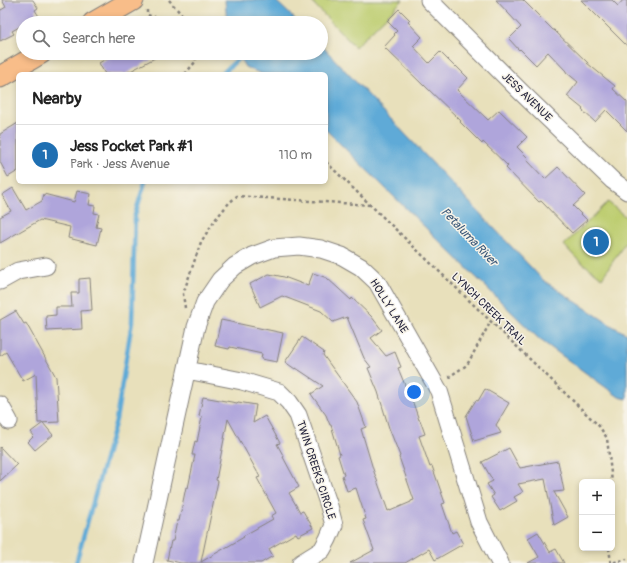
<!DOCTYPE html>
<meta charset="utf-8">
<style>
:root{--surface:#fff;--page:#f6f6f6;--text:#222;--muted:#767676;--line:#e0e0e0;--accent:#1f6fb2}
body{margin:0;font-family:Pangolin,sans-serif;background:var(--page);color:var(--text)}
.controls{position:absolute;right:12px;bottom:12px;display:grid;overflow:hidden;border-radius:6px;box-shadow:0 2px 6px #0003}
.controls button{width:36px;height:36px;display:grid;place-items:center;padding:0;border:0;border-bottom:1px solid var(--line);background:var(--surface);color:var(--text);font:20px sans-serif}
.you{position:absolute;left:414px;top:392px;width:14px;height:14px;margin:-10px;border:3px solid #fff;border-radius:50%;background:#1a73e8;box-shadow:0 0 0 6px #1a73e833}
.badge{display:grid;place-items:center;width:26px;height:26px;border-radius:50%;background:var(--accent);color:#fff;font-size:13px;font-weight:700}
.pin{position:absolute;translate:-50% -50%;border:2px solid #fff;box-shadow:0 1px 4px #0006}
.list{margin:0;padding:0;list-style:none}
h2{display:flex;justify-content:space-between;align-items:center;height:52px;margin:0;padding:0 16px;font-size:17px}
h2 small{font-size:13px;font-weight:400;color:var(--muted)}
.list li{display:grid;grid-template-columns:26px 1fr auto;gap:12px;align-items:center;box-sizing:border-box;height:60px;padding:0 16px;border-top:1px solid var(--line)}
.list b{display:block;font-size:15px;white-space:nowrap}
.list p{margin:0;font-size:13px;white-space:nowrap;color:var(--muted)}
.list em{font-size:13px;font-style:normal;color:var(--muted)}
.icon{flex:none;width:22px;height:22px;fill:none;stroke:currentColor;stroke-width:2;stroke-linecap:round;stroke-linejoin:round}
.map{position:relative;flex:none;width:627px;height:563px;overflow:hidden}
.search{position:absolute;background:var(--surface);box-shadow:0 2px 6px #0003;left:16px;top:16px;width:312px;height:44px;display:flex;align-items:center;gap:10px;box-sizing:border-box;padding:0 14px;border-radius:22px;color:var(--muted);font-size:15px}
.panel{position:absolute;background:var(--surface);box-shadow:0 2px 6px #0003;left:16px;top:72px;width:312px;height:112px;border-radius:6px}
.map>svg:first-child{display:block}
</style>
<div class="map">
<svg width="627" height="563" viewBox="0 0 627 563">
<rect width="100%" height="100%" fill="#f7f3e8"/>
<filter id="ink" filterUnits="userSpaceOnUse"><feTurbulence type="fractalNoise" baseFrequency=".025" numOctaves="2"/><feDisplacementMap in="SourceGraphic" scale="8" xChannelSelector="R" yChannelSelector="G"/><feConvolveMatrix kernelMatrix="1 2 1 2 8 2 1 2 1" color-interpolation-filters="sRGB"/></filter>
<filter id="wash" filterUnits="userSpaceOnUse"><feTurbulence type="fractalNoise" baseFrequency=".012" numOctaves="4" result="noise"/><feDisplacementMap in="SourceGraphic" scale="16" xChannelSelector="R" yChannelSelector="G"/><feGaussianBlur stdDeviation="0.9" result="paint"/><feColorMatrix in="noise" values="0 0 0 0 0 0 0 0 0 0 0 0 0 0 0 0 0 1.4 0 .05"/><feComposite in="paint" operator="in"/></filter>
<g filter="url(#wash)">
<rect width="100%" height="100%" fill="#e8e0bb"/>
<path fill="#bdcd70" stroke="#707856" d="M310,0H403L355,47Z
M608,202L627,218V240L602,278L576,258L564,245Z"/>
<path fill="#5eaad7" stroke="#406689" d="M225,0H275L299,23H227Z
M321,45L543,280L614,327L627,334V399L619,397L539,339L326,130V74H262L245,67L237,53H321Z"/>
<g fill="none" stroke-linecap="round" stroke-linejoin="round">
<path stroke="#5eaad7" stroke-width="4.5" d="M222,74L244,53
M76,563L116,420L132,322L135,215L145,182"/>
</g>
<g id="blocks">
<path fill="#afa5db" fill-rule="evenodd" d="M2,0H33L38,8L35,10L40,18L33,23H23V25L12,31L14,34L0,41V9L1,10L6,7Z
M496,0H523L553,30H554L588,63H587L615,86L613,89L627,102V131L606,110L595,122L582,110L583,109L567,96L578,82L566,72V71L548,52L536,65L520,49L519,50L509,39L521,27Z
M581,0H612L618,6L623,0H627V46Z
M399,9L410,20L408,22L422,37L413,46L429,63L440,52L455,67L456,66L468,78L457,90L488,120L499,110L527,137L517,147L528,158L527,160L545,179L558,167L585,195L573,206L587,220L572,233L541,201L539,202L506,168L508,166L483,142L482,144L460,122L461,121L424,85V86L384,47L395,35L394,34L397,31L387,21Z
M116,53H164L125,74H105L99,63Z
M18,123V171L8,177L0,162V134Z
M13,188L26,210L42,201L44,194L74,202L77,191L91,194L89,205L95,206L94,213L99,214L96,227L101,228L97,245L68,238L70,227L40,220L0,243V217L11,211L2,195Z
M313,273L327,278L351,300L352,298L371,316L382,330L371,338L386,356L395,352L401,367L398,368L411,400H412L419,420H420L425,434L419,436L430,467L432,466L445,503L442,504L452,533L456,531L463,544L435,560L429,549L405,563H350L374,550L363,520L366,519L356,488L347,491L342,476L344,475L338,456L340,455L331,425H330L326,415L311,394L323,386L296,368L295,369L285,362L302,337L324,352L323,355L357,402L366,427L361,429L373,469L388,511L390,510V511L411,502V501L414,500L399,457L400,456L389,428L378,392L368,368L371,367L364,358L347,317L333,322L321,311L282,296L260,307L250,284L269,274L284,277L308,286Z
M90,278L92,310L81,311L82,329L47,331L46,316L56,315V307H72L71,293H79V279Z
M16,311L24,324L26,323L56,377L59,422L38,423L36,374L23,381L6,352L0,356V320Z
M221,320L283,333L277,362L261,359L262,354L230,347L229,349L215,346Z
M485,389L509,403L496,425L501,433L474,441L466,416L476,400L478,401Z
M203,397L237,403L238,402L256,405L253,423L265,416L280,443L277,444L284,457H283L299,487L289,493L300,512L303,511L313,528L298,536L296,533L269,549L273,556L261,563H181L167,560L171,541H173L177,521H179L186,487L188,488L195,455H192L195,441L197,442L202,417L199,416ZM228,419L260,477L257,478L276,513L271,516L273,519L243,536L244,537L201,562L218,481L216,480Z
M43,423L53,435L35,450L28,442L34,436L31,432Z
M0,447L17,465L0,481Z
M509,448L520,468L558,461L564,491L554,492L568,517L554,525L545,479L518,484L523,492L514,497L517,501L500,511L491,497L494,495L487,484L493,481L482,462Z
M538,532L550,552L556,549L564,563H528L539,557L528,538Z"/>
</g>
</g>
<g filter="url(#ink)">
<use href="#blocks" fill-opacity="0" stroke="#85817b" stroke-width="1"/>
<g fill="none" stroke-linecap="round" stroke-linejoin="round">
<g stroke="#85817b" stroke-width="19">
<path id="minor" d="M429,0L521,92L612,180L627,191
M0,281L18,271L46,266
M187,370L242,381L279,392L289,402L298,415L329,506L334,525L328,539L322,550L301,563
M0,405L9,421
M144,563L196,327L205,302L220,280L235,266L252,256L274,248L299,246L321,249L342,256L361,267L377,282L439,391L479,522L500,563"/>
</g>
<g stroke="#85817b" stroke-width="23">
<path id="major" d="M93,23L133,0
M0,77L41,53"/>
</g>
<path stroke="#85817b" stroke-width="2.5" stroke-dasharray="3 3" stroke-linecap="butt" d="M169,0L189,23
M147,10V15C153,17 167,19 171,23
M185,74L196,61L195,53
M326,162L599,426L607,438L612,482
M185,308L183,294L201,242L214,221L229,203L237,196L370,205
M451,378L450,376L467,365L491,321
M612,482L613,489L612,494
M609,548L611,563L627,559"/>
<use href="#minor" stroke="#fff" stroke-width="17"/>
<use href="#major" stroke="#f8bd89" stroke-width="21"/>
</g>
</g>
<g text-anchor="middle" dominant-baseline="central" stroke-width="3" stroke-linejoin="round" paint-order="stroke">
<g font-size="11" fill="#22223b" stroke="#f7f3e8">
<text transform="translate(527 97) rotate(44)">JESS AVENUE</text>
<text transform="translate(389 306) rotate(58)">HOLLY LANE</text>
<text transform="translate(489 309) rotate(44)">LYNCH CREEK TRAIL</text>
<text transform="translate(316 470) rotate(72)">TWIN CREEKS CIRCLE</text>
</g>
<g font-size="12" font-style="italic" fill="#3a5879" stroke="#f7f3e8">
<text transform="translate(469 237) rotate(46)">Petaluma River</text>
</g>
</g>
</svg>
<div class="controls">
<button>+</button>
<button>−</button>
</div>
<div class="you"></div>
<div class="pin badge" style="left:596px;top:242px">1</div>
<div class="search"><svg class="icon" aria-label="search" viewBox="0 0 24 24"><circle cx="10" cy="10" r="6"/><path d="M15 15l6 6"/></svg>Search here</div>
<section class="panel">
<h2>Nearby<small></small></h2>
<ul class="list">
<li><span class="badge">1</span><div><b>Jess Pocket Park #1</b><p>Park · Jess Avenue</p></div><em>110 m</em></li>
</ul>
</section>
</div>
